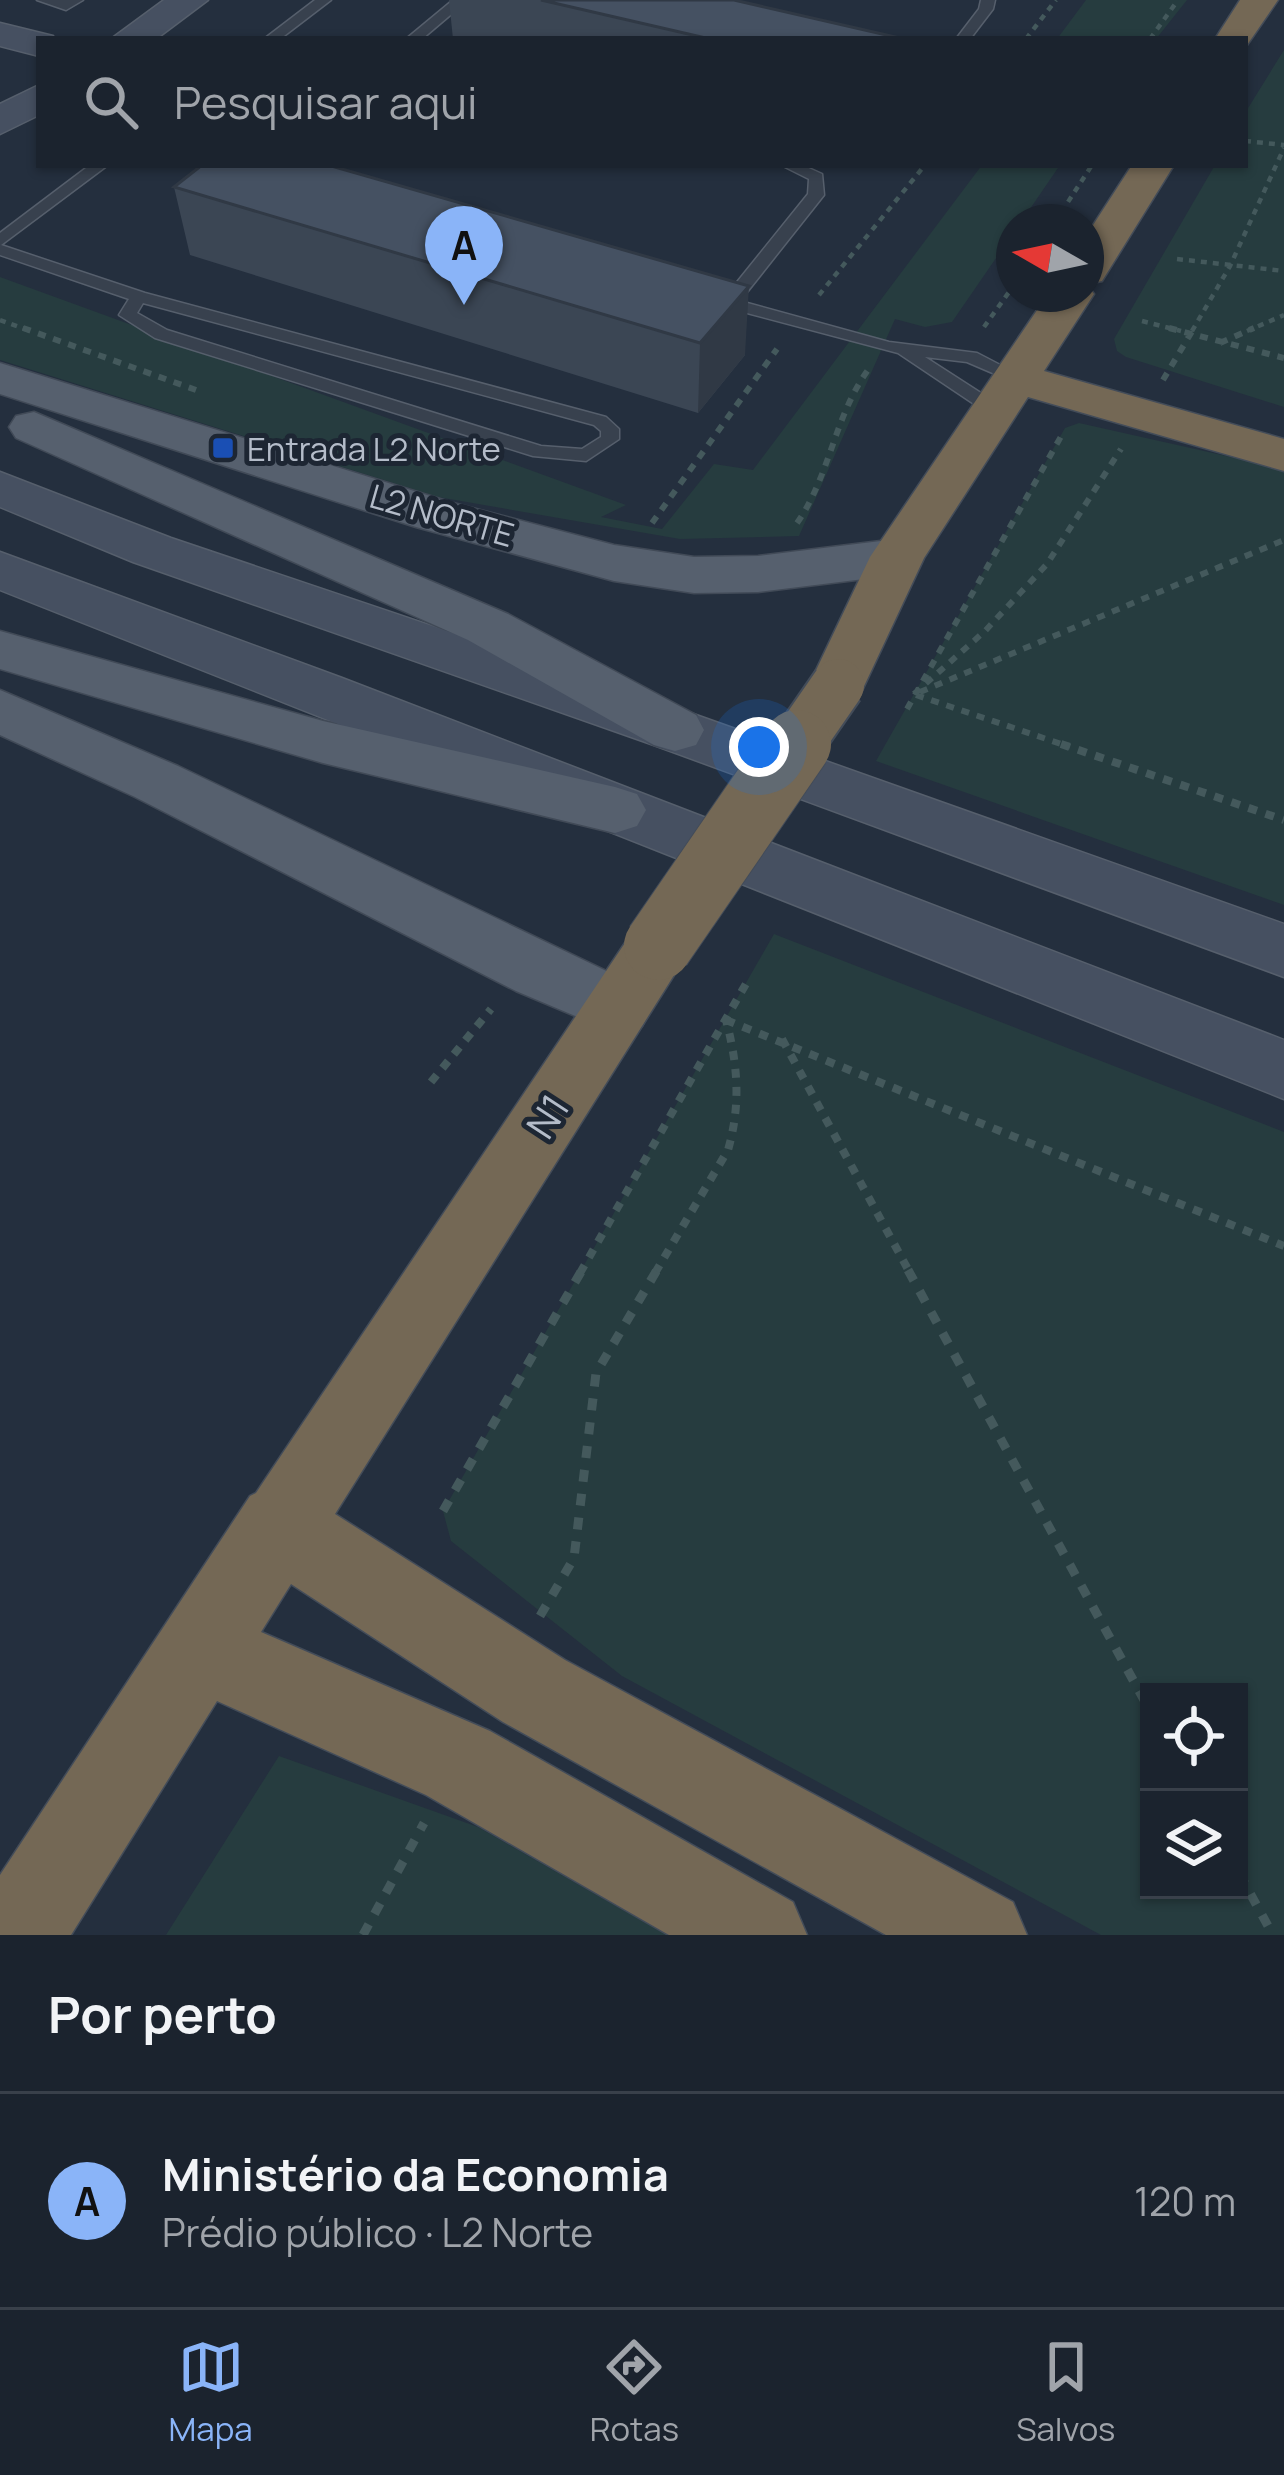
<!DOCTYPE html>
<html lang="pt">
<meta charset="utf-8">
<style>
:root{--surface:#1b232e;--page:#242b36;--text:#f1f3f6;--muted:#a0a4aa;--line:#39404a;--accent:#8ab4f8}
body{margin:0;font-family:Manrope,sans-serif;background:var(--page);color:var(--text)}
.controls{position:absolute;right:36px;bottom:36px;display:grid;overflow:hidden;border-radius:0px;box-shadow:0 3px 9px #0004}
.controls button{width:108px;height:108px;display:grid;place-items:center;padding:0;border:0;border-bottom:3px solid var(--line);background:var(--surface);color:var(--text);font:60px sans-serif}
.compass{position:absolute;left:996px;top:204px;width:108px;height:108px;border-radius:50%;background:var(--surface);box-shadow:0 3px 9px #0004;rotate:279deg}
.you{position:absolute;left:759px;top:747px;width:42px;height:42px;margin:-30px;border:9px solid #fff;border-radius:50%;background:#1a73e8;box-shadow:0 0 0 18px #1a73e833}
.badge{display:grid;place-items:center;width:78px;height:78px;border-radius:50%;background:var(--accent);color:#111;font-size:39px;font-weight:700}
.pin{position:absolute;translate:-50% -99px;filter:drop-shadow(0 3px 6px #0008)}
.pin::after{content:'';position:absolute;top:63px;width:42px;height:36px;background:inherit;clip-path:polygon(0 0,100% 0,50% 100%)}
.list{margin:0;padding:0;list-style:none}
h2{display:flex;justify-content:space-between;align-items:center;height:156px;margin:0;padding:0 48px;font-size:51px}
h2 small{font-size:39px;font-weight:400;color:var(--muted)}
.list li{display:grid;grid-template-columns:78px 1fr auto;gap:36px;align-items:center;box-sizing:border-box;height:216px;padding:0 48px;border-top:3px solid var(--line)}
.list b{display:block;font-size:45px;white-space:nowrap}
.list p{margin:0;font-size:39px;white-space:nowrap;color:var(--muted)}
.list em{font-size:39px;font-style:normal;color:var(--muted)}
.icon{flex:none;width:66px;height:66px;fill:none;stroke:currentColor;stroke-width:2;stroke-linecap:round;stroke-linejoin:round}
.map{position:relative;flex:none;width:1284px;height:1935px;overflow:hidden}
.search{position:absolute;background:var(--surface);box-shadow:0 3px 9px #0004;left:36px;right:36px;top:36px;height:132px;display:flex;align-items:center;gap:30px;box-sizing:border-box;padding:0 42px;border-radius:0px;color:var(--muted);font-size:45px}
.sheet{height:372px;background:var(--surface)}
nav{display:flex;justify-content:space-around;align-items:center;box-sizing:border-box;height:168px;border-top:3px solid var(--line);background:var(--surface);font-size:33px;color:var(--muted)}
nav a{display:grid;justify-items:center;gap:6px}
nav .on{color:var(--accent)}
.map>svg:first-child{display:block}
</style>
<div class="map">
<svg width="1284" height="1935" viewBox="0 0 1284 1935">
<rect width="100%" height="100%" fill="#242f3e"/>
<path fill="#263c3f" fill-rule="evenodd" d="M1086,0H1187L1156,39H1057Z
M1284,50V407L1126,357L1117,351L1114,339L1215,165H1245V113Z
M982,165H1060L1021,222H1014V232L952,322L925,327L895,319L799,536L680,539L438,497L0,360V277L626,505L601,517L662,529L714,464L753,470Z
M1079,423L1284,469V905L876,761L1065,428Z
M774,934L1284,1132V1935H1101L622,1676L451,1541L443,1511ZM1149,1692H1239V1890H1149Z
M279,1756L478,1827L667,1935H166Z"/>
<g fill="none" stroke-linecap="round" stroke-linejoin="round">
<g stroke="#565f6c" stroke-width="3">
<path id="lane" d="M37,0H83L66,10Z
M315,0H331L280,39H264Z
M453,0H468L422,39H406Z
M981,0H995L993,9L970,39H956L979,9Z
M90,165H108L1,245L145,293L606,417L619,429V439L586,461L533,456L155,338L119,315L129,299L0,255V233ZM143,303L594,425L601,431V437L582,449L541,446L167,330L137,313Z
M781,165H802L822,174L824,195L740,301L889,342L977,353L1025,378L1016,383L967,362L925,357L1001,406V414H989L898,353L713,304V296L725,297L808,194L809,179Z"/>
</g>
<g stroke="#565f6c" stroke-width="3">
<path id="secondary" d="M164,0H208L156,39H111Z
M0,23L53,36L55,39H39V56L0,46Z
M39,85V115L0,134V104Z
M0,472L171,538L696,715L1284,924V977L654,745L133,562L0,507Z
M0,552L342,678L1284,1040V1099L0,590Z"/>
</g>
<g stroke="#414a57" stroke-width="3">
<path id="primary" d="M0,363L453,503L614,545L694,557L758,556L897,539L916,545L924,557L916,569L897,575L758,592L694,593L614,581L416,527L0,394Z
M34,412L508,614L696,715L704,730L696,745L675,751L654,745L468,640L16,438L9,427L16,416Z
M0,631L323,721L615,787L637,794L646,810L637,826L615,833L323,763L0,669Z
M0,690L178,766L642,988L652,1007L642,1026L618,1034L516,991L135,797L0,735Z"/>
</g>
<g stroke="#434c59" stroke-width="3">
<path id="highway" d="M1240,0H1278L1245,48V39H1215Z
M1132,165H1174L1102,281L1087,284L1094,294L1044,371L1284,439V471L1028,397L924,558L858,699L838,705L818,699L809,685L870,557L1048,294H1086V236Z
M658,920L681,928L691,946L681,964L335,1514L565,1660L1013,1902L1027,1935H886L503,1722L291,1584L261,1632L490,1731L793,1902L807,1935H669L426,1795L217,1701L71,1935H0V1875L250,1496L256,1493L635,928Z"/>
</g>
<path stroke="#44595c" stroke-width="4.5" stroke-dasharray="6 6" stroke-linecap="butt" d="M1026,39L1056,0
M1150,39L1178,0
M1245,141L1284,145
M1055,222L1092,165
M1177,259L1284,271
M819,295L925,165
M0,320L31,331
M1142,321L1181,331
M984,327L1014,285
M1192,331L1230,266L1284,148
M1247,331L1284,315"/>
<path stroke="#44595c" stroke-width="6" stroke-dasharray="8 8" stroke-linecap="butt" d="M23,328L196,390
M1169,328L1284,358
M1220,343L1254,328
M1163,380L1194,328
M652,523L777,349
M797,523C830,476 834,417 868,370
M920,692L1284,540
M914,694L985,631L1047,564L1121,449
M916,695L1070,747
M907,709L1063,433"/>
<path stroke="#44595c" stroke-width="8" stroke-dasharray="9 9" stroke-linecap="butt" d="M1061,744L1284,820
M726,1020L1284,1246
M782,1039L910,1273
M431,1082L491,1009
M580,1273L747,982
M655,1273L728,1150C741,1105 738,1065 726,1020"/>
<path stroke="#44595c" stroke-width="9" stroke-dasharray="12 12" stroke-linecap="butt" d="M908,1270L1149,1709
M443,1511L582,1270
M540,1616L574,1558L596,1373L657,1270
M1239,1873L1273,1935
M363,1935L424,1823"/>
<use href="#lane" fill="#38414e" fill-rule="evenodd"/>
<use href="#secondary" fill="#465061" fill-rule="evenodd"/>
<use href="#primary" fill="#56606e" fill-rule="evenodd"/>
<use href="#highway" fill="#746855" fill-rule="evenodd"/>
<g stroke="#434c59" stroke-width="56" stroke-linecap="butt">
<path id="highway-bridge-far1" d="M795,747L838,685"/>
</g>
<g stroke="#434c59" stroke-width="70" stroke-linecap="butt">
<path id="highway-bridge" d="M658,946L797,744"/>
</g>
<use href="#highway-bridge-far1" stroke="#746855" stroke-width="52"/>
<use href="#highway-bridge" stroke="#746855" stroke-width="68"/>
</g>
<path fill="#3b4654" d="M449,0H734L904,39H453Z
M174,187L745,355L698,413L190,255Z"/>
<path fill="#303945" d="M749,286L745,355L698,413L700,343Z"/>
<path fill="#455162" stroke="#303945" stroke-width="3" d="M541,0H734L904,39H710Z
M202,165H328L749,286L700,343L174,187Z"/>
<rect fill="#1a4fb4" stroke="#1d2633" stroke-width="4.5" x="211" y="436" width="24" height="24" rx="6"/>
<g text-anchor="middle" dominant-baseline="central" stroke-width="10" stroke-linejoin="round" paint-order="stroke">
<g font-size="33" fill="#b4bcc9" stroke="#1d2633" text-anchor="start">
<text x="247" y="448">Entrada L2 Norte</text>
</g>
<g font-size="33" fill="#b4bcc9" stroke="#1d2633">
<text transform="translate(442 515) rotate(16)">L2 NORTE</text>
</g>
<g font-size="39" fill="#b4bcc9" stroke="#1d2633">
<text transform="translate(547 1116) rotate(-57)">N1</text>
</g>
</g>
</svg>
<div class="controls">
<button><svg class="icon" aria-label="locate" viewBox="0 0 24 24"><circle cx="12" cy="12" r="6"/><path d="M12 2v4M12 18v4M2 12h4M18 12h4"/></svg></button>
<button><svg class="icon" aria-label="layers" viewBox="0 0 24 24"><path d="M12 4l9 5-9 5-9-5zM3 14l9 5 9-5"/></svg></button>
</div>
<svg class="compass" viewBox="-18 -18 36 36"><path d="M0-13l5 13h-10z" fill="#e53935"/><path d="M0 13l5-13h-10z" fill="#a0a4aa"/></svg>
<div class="you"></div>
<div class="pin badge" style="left:464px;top:305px">A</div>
<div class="search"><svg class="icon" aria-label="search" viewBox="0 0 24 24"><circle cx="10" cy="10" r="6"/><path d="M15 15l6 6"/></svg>Pesquisar aqui</div>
</div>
<section class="sheet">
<h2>Por perto<small></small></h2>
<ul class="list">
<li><span class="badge">A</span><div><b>Ministério da Economia</b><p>Prédio público · L2 Norte</p></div><em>120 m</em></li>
</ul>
</section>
<nav>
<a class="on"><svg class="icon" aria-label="map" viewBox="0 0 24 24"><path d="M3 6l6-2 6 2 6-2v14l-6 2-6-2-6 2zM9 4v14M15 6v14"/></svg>Mapa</a>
<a><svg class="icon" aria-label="directions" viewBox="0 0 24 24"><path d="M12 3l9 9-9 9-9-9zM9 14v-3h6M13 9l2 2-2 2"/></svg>Rotas</a>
<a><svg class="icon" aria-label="saved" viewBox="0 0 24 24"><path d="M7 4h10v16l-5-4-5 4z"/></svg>Salvos</a>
</nav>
